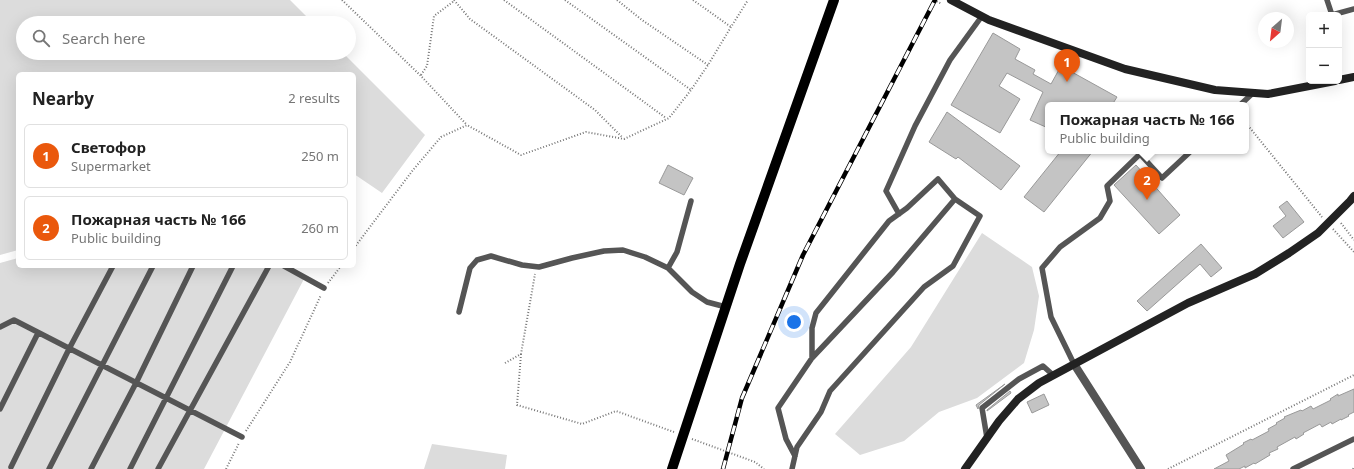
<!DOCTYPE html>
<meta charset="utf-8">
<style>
:root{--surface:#fff;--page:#f6f6f6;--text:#222;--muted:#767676;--line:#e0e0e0;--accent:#ea580c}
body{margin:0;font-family:"Noto Sans",sans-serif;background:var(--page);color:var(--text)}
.controls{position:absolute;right:12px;top:12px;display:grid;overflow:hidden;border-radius:6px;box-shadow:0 4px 16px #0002}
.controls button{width:36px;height:36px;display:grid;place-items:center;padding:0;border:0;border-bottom:1px solid var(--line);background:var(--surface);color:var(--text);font:20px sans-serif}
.compass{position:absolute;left:1258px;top:12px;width:36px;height:36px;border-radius:50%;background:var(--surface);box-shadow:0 4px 16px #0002;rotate:208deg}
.you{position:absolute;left:794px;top:322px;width:14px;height:14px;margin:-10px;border:3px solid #fff;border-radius:50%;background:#1a73e8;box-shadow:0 0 0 6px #1a73e833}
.badge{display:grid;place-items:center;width:26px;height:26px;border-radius:50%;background:var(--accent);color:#fff;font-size:13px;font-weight:700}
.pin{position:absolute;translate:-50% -33px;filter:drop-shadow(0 1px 2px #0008)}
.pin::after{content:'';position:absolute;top:21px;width:14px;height:12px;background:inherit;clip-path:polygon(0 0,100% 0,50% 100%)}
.popup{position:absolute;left:1045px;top:102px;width:204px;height:52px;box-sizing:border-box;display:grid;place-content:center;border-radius:6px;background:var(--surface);filter:drop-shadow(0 1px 3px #0005);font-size:13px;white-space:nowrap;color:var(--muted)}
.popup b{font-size:15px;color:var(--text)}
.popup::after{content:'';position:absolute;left:50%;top:100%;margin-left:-8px;border:8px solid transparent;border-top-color:var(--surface)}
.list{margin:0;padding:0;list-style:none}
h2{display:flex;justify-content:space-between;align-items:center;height:52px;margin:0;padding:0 16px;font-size:17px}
h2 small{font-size:13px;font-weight:400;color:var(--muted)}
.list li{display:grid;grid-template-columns:26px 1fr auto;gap:12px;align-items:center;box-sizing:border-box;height:64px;margin:0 8px 8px;padding:0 8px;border:1px solid var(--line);border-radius:6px}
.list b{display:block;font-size:15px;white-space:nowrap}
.list p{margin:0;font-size:13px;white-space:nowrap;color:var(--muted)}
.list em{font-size:13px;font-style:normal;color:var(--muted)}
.icon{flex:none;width:22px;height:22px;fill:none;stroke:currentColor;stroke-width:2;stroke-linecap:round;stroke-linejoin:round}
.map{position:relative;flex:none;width:1354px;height:469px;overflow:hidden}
.search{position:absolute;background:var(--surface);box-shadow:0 4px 16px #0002;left:16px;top:16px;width:340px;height:44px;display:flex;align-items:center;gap:10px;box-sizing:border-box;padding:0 14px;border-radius:22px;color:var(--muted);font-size:15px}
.panel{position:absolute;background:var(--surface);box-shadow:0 4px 16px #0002;left:16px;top:72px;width:340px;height:196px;border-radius:6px}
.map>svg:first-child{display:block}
</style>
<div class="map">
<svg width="1354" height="469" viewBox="0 0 1354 469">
<rect width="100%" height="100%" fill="#fff"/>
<path fill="#dcdcdc" d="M0,0H290L313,23H23V53H343L425,135L382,193L354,174V74H18V250L0,255Z
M982,233L1032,267L1039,296L1034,330L1024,363L977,398L939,412L904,441L860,455L835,434L911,347Z
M18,258V266H281L304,279L204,469H0V263Z
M432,444L507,455L505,469H424Z"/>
<path fill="#c4c4c4" stroke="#999" d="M993,33L1020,49L1015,59L1035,70L1033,74L1051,84L1061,66L1117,97L1112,105H1048V128L1030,120L1043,92L1007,73L999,86L1020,99L1000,133L951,105Z
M947,112L1020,166L1001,190L958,157L956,159L929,142Z
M1061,151H1093L1044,212L1024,197Z
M668,165L693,178L684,195L659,183Z
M1136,165L1180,215L1159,234L1114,185Z
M1287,201L1304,222L1283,238L1273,226L1286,216L1279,207Z
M1201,244L1222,268L1211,277L1200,264L1147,311L1137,301Z
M1005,384L979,405L978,409L976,405Z
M1354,389V412L1348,415L1349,416L1341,420V419L1332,424L1331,422L1322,427L1320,424L1303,433L1304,434L1296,439L1295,437L1277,447L1278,449L1269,453L1270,455L1255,464L1254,463L1245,468V466L1239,469H1214L1229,461L1226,455L1244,444L1243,443L1251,439L1252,440L1269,431L1268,429L1277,424L1276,423L1285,418L1284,417L1301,410L1302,411L1311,406L1313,409L1331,400L1330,399L1338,394V396Z
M1010,391L1011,393L987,411V410Z
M1044,394L1049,405L1032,413L1027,402Z"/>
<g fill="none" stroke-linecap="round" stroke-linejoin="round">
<path stroke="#777" stroke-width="2" stroke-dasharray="1 2" stroke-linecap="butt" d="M342,0L421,76L467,125
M454,0L470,19L595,110L623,138
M504,0L666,118
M565,0L691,90
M617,0L642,20L708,65
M693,0L731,27
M934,0L942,4
M421,75L427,66L434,16L454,1
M1246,123L1322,217
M1341,223L1354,240
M1333,229L1354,252
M354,248L413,170L441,137L467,125L521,155L586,132L624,139L669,118L691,90L708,65L731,27L748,0
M328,283L341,266
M521,354L517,405L582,424L616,411L674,432
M505,363L521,354L535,274
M246,431L290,362L321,295
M692,439L755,462L764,469
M226,469L239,443
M1168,469L1354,375
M1353,469L1354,467"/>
<path stroke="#555" stroke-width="5.5" d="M1327,0L1332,15L1354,9
M1240,105L1253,93
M899,214L886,191L915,126L950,60L982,16
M284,266L324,288
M668,268L677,252L691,201
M459,312L470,268L477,260L491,256L522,265L539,267L572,258L604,251L623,250L645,257L668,268L692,292L707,302L726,307
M0,327L14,320L242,437
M812,358V328L816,313L889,221L907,208L938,179L955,199
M1074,364L1051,317L1042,268L1060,247L1100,218L1110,201L1107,186L1140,154L1162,178L1191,151
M0,409L38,333
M987,438L982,408L1019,379L1043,366L1053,375
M11,467L69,349L113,266
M49,469L153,266
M91,469L136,383L193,266
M130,469L233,266
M158,469L269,266
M792,469L797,447L821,412L830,391L924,287L953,266L980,216L955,199L893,272L812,358L778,408L786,439L795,456
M1293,469L1354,439"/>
<path stroke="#555" stroke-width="8" d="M1074,364L1141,469"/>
<path stroke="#222" stroke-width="8" d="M951,0L989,20L1125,69L1215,90L1268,94L1335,81
M1339,80L1354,77
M965,469L999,421L1018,399L1039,383L1188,303L1255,274L1289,253L1318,233L1350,201L1354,196"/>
<path stroke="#000" stroke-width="10" d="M672,469L740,264L834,0"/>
<g stroke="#000" stroke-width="4.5">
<path id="rail" d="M723,469L742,398L803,255L935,0"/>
</g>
<use href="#rail" stroke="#fff" stroke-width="3" stroke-dasharray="9" stroke-linecap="butt"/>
</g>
</svg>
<div class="controls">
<button>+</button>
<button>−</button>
</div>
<svg class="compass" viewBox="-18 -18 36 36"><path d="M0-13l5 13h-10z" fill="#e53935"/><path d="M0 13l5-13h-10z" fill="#767676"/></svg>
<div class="you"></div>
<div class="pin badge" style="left:1067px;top:82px">1</div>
<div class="pin badge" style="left:1147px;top:200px">2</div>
<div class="popup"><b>Пожарная часть № 166</b>Public building</div>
<div class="search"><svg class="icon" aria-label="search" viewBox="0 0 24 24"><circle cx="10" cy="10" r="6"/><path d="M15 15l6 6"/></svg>Search here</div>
<section class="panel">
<h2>Nearby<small>2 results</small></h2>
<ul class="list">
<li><span class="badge">1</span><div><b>Светофор</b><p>Supermarket</p></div><em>250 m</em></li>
<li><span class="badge">2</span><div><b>Пожарная часть № 166</b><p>Public building</p></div><em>260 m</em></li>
</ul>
</section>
</div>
